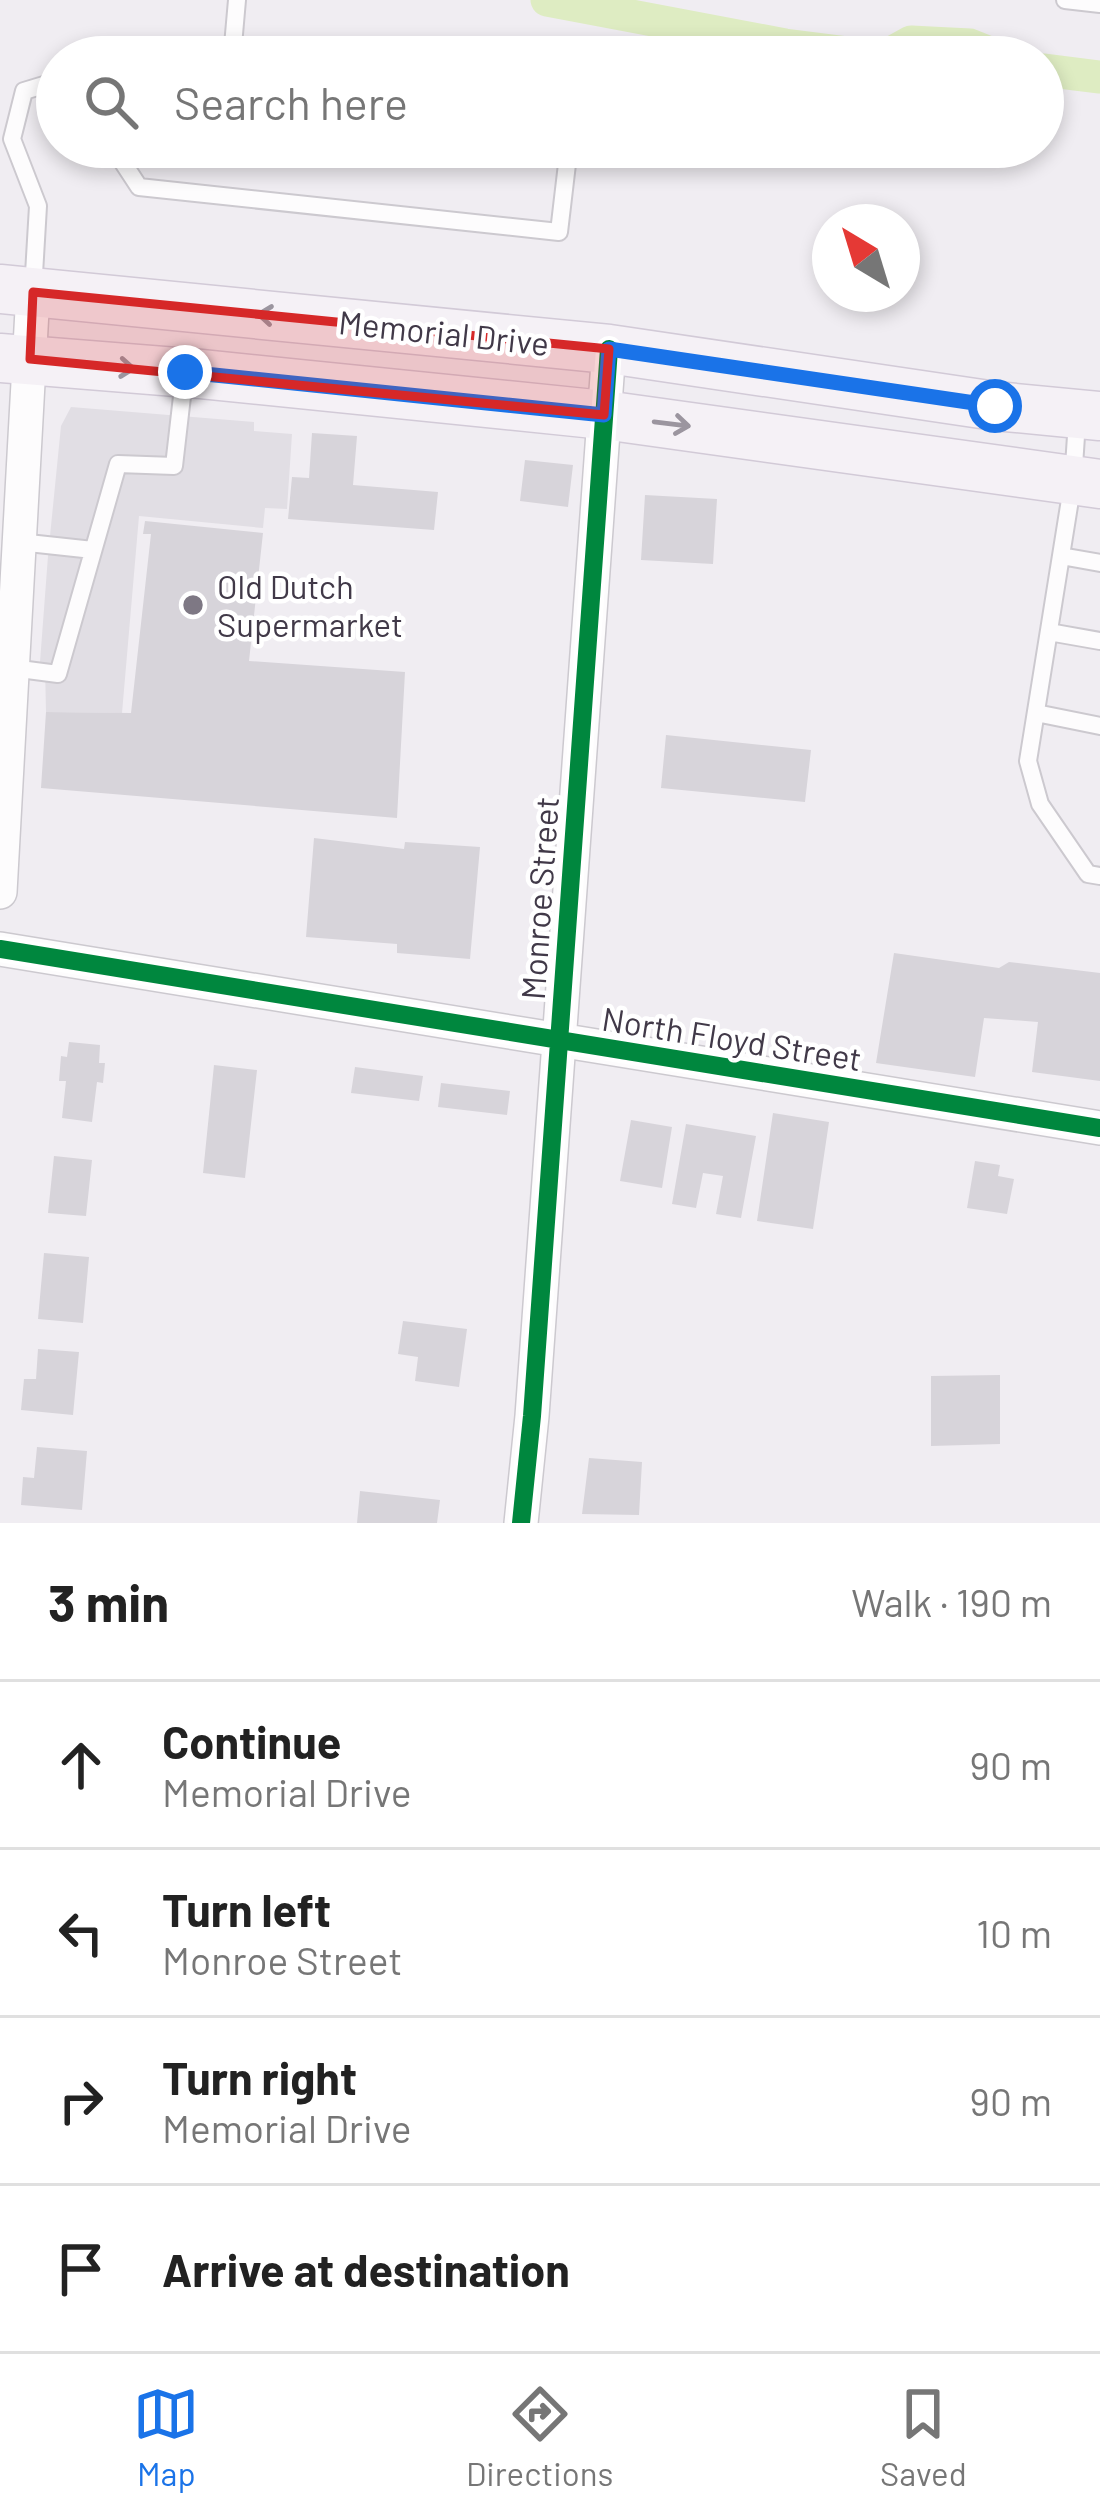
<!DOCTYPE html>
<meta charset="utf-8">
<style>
:root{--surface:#fff;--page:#f6f6f6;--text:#222;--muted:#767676;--line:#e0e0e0;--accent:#1a73e8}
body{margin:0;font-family:Barlow,sans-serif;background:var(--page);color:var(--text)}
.compass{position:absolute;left:812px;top:204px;width:108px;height:108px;border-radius:50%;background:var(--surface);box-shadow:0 6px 18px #0003;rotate:322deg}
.stop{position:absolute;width:36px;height:36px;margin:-27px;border:9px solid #1a73e8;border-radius:50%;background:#fff}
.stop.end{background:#1a73e8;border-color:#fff;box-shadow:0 3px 12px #0008}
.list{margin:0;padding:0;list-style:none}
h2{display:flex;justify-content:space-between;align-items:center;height:156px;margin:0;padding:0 48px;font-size:51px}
h2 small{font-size:39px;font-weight:400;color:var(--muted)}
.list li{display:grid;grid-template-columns:78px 1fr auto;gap:36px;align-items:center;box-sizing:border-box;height:168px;padding:0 48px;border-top:3px solid var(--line)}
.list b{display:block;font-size:45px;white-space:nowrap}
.list p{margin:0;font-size:39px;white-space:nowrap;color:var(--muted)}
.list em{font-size:39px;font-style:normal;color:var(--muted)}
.icon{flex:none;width:66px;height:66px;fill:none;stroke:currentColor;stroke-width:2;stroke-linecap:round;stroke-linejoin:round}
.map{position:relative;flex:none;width:1100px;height:1523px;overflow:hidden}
.search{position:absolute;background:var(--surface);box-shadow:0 6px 18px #0003;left:36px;right:36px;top:36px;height:132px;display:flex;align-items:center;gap:30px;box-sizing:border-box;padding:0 42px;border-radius:66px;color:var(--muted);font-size:45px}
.sheet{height:828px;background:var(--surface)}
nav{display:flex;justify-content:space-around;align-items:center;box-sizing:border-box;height:168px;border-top:3px solid var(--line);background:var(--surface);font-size:33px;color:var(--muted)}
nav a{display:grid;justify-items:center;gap:6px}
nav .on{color:var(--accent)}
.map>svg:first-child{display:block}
</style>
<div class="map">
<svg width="1100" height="1523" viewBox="0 0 1100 1523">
<rect width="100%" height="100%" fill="#f0edf2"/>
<path fill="#e1dee4" d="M71,407L254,422V431L292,434L287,509L265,508L263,528L139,516L122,713L46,712L45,666L40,662L48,556L61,426Z"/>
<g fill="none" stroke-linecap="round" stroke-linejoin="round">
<path stroke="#deecc2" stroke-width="33" d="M547,0L785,45L880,57
M884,57L911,42L970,45L1000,57
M1043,70L1100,77"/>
</g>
<path fill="#d7d4da" d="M312,433L357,436L353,485L438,492L434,530L288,519L292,477L309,478Z
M525,460L573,465L568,507L520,501Z
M645,495L717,499L713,564L641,560Z
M145,521L263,533L249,661L405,672L397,818L41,788L46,712L131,713L151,534H143Z
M666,735L811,750L805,802L661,788Z
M314,838L404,849L405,842L480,847L470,959L397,953V944L306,937Z
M894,953L999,968L1009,962L1100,973V1081L1032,1072L1038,1022L984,1018L975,1077L876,1063Z
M69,1042L100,1045L99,1063H105L103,1083L97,1082L92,1122L62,1118L66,1081H59L61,1056L67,1057Z
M214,1065L257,1070L245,1178L203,1173Z
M355,1067L423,1076L419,1101L351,1093Z
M441,1083L510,1091L507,1115L438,1107Z
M773,1113L829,1122L813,1229L757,1221Z
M631,1120L672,1127L662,1188L620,1181Z
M686,1124L756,1136L741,1218L716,1214L723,1176L703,1173L696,1208L672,1204Z
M54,1156L92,1160L86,1216L48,1213Z
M975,1161L1000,1165L998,1176L1014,1179L1007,1214L967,1208Z
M44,1253L89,1257L83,1323L38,1319Z
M403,1321L467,1329L459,1387L415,1381L418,1357L398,1354Z
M38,1349L79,1352L73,1415L21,1410L24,1379H36Z
M1000,1375V1444L931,1446V1376Z
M37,1447L87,1451L82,1510L21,1505L23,1477L34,1478Z
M589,1458L642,1462L639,1515L582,1514Z
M360,1491L440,1500L437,1523H357Z"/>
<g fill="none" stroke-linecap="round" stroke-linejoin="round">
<g stroke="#ccc9cf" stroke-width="20">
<path id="lane" d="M1065,0L1100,4
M232,57L237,0
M122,147L120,158L139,187L559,232L569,147
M33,291L38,206L12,139L24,91L57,81
M1077,421L1073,481L1028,761L1040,804L1088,874L1100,876
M19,542L93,550
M1061,556L1100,563
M1049,632L1100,641
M12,668L58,674L118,464L174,466L184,379
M1036,713L1100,726"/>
</g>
<g stroke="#ccc9cf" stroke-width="36">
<path id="street" d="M0,892L33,292
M0,949L1100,1128
M521,1523L532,1416L609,349"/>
</g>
<g stroke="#d2cad7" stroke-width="51">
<path id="secondary" d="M0,289L609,349L995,406L1100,416
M0,358L201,374L604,415L1100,484"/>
</g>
<use href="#lane" stroke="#fdfcfd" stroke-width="16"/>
<use href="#street" stroke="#fdfcfd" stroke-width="33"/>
<use href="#secondary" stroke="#f5f1f6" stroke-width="48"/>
<g stroke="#fff" stroke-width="26">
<path id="cycleway" d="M0,949L1100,1128
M521,1523L532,1416L609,349"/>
</g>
<use href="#cycleway" stroke="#00873e" stroke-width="18"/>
</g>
<defs><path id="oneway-shaft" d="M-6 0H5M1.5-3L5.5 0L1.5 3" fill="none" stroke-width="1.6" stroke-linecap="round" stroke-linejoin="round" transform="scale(3)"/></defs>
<g stroke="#9b959f">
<use href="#oneway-shaft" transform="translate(275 316) rotate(-174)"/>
<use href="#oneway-shaft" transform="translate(117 367) rotate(5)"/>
<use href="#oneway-shaft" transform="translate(672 424) rotate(7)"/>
</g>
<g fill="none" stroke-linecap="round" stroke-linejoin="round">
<path stroke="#1a73e8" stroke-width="15" d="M185,372L604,415L609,349L995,406"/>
</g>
<path fill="#d62828" fill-opacity="0.2" stroke="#d62828" stroke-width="9" stroke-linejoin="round" d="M33,292L609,349L604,415L30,359Z"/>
<circle fill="#7e7884" stroke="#fff" stroke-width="4.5" cx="193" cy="605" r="12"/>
<g text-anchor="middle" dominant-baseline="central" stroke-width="9" stroke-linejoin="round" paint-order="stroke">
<g font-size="33" fill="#413948" stroke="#fff">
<text transform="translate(444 332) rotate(6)">Memorial Drive</text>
<text transform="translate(539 898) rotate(-86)">Monroe Street</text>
<text transform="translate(732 1038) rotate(9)">North Floyd Street</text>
</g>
<g font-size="33" fill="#413948" stroke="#fff" text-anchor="start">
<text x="217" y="586">Old Dutch<tspan x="217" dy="38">Supermarket</tspan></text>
</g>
</g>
</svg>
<svg class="compass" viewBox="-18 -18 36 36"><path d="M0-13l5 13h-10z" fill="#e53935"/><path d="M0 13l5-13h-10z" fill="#767676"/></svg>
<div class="stop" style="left:995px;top:406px"></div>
<div class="stop end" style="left:185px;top:372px"></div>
<div class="search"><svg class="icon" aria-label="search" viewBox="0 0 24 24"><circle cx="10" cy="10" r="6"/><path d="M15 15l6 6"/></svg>Search here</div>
</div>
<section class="sheet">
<h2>3 min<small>Walk · 190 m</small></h2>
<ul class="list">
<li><svg class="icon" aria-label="ahead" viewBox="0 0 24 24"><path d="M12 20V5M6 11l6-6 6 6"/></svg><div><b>Continue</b><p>Memorial Drive</p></div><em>90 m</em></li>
<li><svg class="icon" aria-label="left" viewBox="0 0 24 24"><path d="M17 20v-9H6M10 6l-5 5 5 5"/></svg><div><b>Turn left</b><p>Monroe Street</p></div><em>10 m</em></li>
<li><svg class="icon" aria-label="right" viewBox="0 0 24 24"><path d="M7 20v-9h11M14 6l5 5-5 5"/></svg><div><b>Turn right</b><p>Memorial Drive</p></div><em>90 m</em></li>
<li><svg class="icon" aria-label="arrive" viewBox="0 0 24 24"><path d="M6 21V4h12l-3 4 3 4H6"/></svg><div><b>Arrive at destination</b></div></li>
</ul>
</section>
<nav>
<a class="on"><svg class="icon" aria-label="map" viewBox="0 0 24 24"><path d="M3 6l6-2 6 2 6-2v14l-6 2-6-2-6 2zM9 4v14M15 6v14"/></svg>Map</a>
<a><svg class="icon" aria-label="directions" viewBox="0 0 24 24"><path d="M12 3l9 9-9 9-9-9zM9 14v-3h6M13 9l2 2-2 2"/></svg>Directions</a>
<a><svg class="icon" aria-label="saved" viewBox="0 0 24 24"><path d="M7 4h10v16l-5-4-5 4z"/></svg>Saved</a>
</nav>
